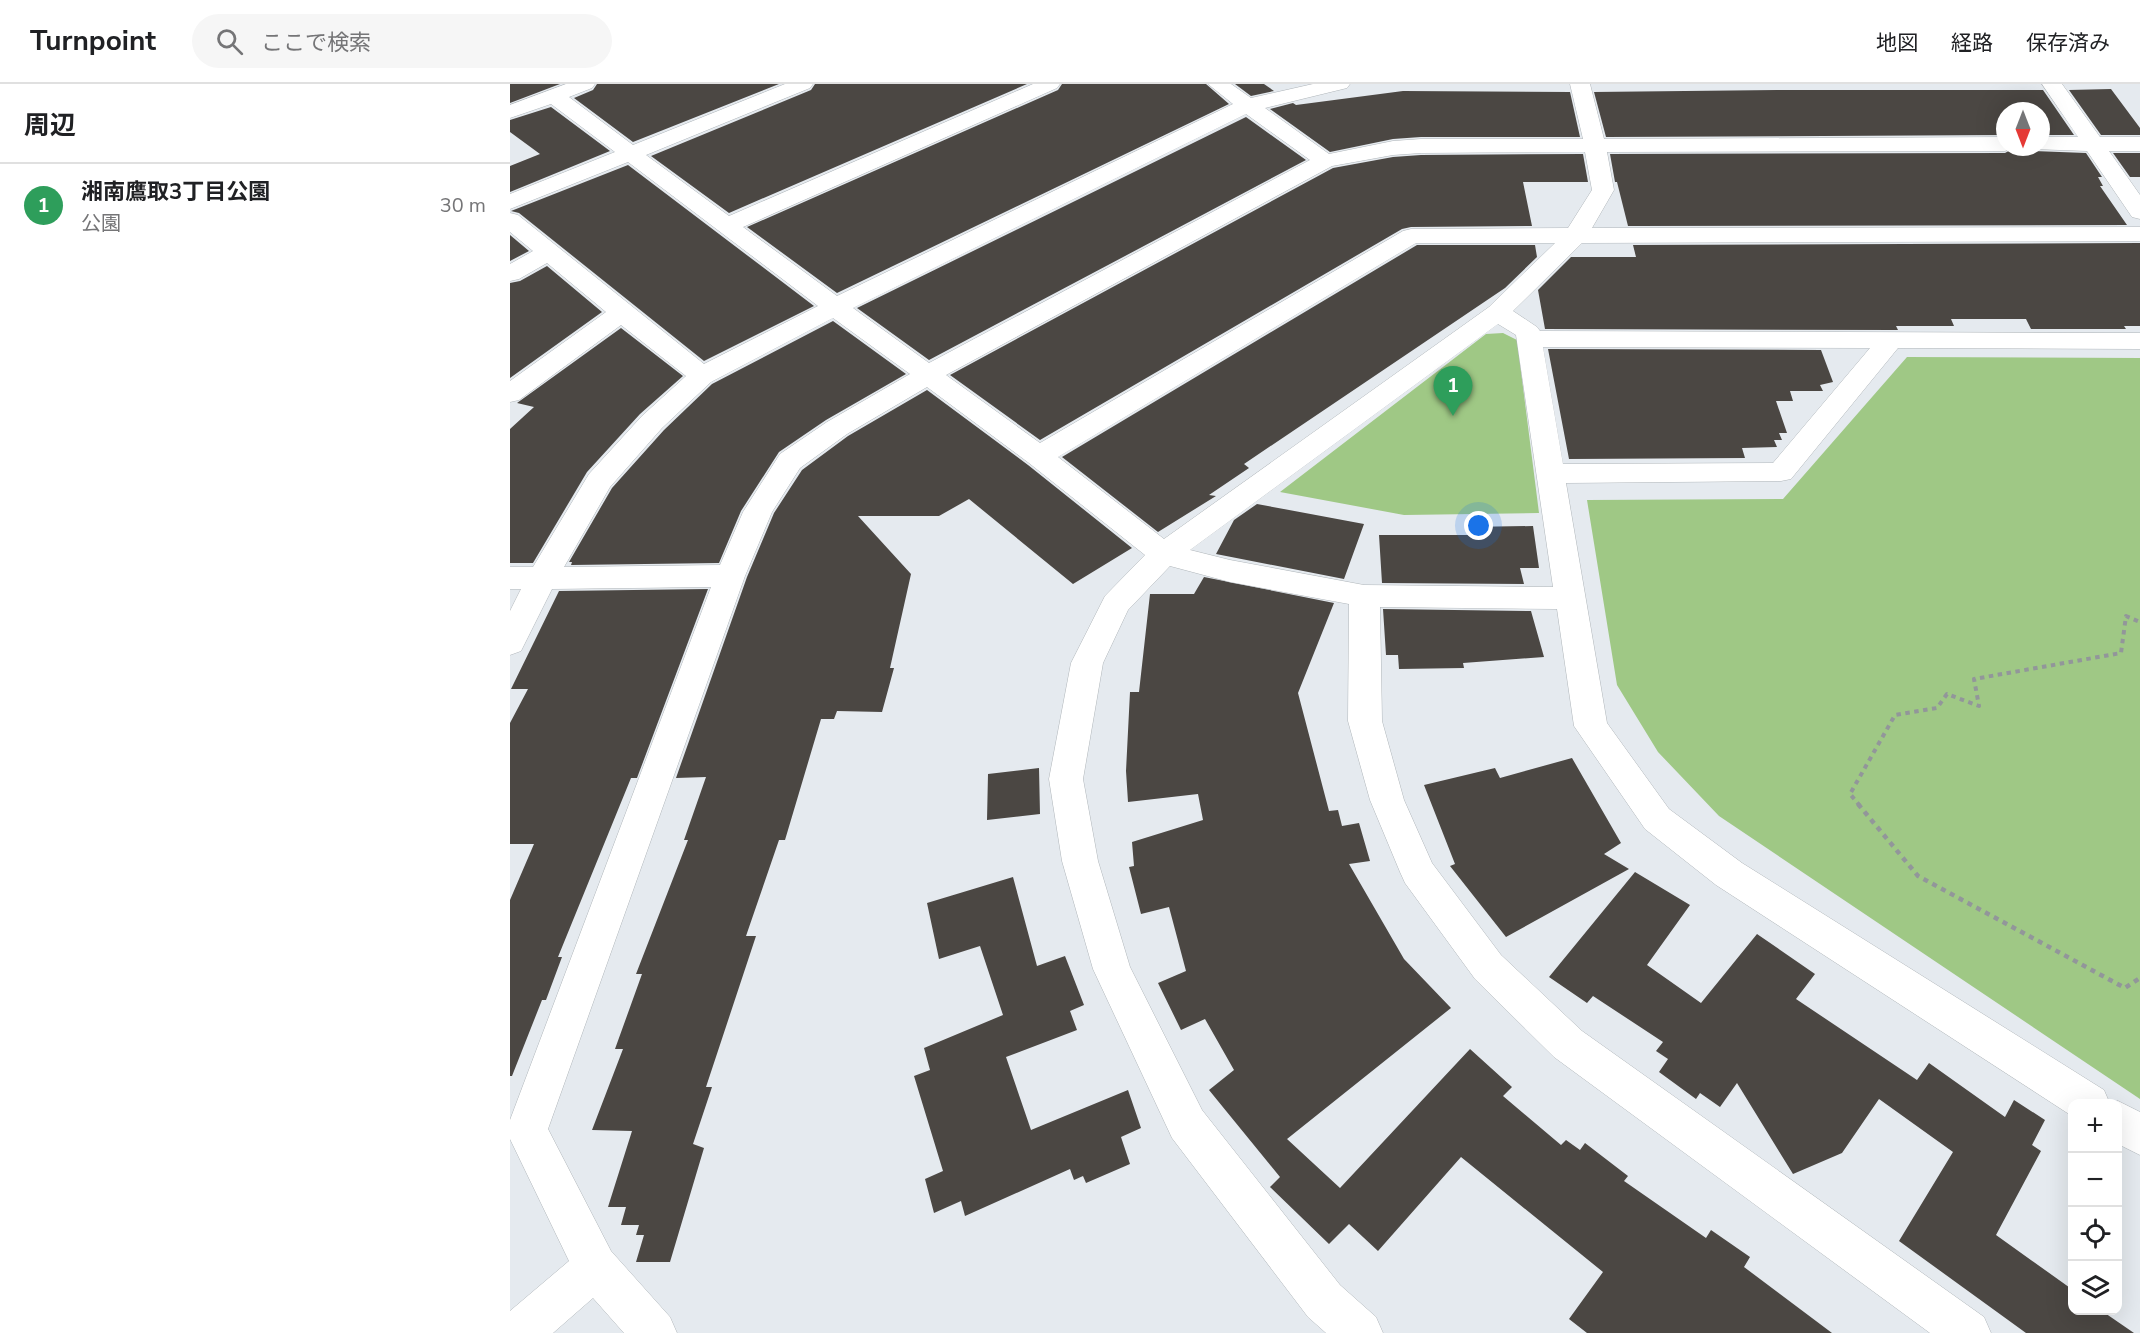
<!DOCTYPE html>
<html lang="ja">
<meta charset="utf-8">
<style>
:root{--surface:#fff;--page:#f6f6f6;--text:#202124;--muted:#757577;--line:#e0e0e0;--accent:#2563eb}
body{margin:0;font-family:"Nunito Sans","Noto Sans JP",sans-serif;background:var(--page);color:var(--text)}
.controls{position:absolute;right:18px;bottom:18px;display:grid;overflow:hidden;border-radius:12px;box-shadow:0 6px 24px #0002}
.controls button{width:54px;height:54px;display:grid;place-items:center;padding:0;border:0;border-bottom:2px solid var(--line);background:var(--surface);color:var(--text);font:30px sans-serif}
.compass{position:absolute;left:1486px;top:18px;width:54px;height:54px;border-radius:50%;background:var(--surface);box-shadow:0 6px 24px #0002;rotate:180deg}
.you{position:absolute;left:969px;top:442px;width:21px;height:21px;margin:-15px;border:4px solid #fff;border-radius:50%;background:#1a73e8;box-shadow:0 0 0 9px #1a73e833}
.badge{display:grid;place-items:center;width:39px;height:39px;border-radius:50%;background:var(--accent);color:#fff;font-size:20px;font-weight:700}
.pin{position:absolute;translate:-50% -50px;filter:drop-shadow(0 2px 3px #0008)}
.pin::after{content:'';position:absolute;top:32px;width:21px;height:18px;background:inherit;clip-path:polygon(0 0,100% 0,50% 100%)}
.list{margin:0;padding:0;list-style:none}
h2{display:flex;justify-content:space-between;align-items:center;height:78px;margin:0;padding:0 24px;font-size:26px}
h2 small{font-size:20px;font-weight:400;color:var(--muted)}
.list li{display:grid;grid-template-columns:39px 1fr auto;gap:18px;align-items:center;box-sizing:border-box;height:84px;padding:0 24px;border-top:2px solid var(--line)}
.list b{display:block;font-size:22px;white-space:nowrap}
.list p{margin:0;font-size:20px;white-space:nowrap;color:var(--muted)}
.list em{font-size:20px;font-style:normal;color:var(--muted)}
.icon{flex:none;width:33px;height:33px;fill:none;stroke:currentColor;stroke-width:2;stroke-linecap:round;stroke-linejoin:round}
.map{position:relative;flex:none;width:1630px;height:1249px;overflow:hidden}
header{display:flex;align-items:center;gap:36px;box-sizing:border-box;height:84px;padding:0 30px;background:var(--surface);border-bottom:2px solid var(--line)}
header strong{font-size:28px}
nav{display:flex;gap:33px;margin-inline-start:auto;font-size:21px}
.search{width:420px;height:54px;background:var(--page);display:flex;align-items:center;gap:15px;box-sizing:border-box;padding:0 21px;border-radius:33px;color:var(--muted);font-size:22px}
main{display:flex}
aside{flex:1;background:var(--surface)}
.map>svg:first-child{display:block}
</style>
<header>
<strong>Turnpoint</strong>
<div class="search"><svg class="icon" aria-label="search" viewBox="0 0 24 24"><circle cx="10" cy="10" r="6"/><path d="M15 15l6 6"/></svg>ここで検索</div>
<nav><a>地図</a><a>経路</a><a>保存済み</a></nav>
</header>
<main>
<aside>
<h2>周辺<small></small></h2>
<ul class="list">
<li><span class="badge" style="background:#2e9e5b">1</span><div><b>湘南鷹取3丁目公園</b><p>公園</p></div><em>30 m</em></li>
</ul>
</aside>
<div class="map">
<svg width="1630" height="1249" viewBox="0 0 1630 1249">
<rect width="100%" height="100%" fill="#e5eaef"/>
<path fill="#9fc885" d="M993,249L1007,256L1029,429L894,431L770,408L976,250Z
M1397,273L1630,274V1015L1209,732L1148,668L1107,601L1077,416L1273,415Z"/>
<path fill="#4b4743" d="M0,0H50L0,19Z
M87,0H269L123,58L64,14L83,6Z
M305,0H517L219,129L141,72L301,6Z
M552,0H696L719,20L327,209L237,143L548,6Z
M725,0H754L764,7L741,12Z
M1601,5L1630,44V51H1591L1559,6Z
M1267,6H1533L1564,51H1531V27H1495V51L1096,53L1084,8Z
M893,7L1060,8L1070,53H911L883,55L820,68L760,25L783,19L786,21Z
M41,23L100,67L0,108V82L30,70L0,48V36Z
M736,33L796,76L419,276L347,224Z
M1506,63H1520L1523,67L1576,69L1592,93H1588L1593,102H1590L1617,141L1118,142L1107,98H1105L1100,70L1495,69Z
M1603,69H1630V93H1620Z
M1073,70L1078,98H1013L1022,142L901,143L892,145L530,356L440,291L823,84L883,73L911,71Z
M118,81L304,222L194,277L9,129L1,127Z
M0,151L19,167L0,177Z
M1630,159V242H1614L1616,245H1521L1516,235H1441L1444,242H1386L1388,246L1035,245L1028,206L1061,173H1126L1123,161Z
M907,161H1025L1027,173L995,204L734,380L739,384L699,411L706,412L648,448L552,373Z
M37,182L92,228L0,294V199L10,197Z
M323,237L396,290L316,336L269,368L231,427L209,479L61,481L62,478H59L102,404L154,346L202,300Z
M111,244L173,292L130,330L77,388L23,479H0V345L24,323L7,319Z
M1038,265L1311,266L1323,298L1310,301L1313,307H1280L1283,317H1266L1277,349H1269L1272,356H1264L1267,363L1232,364L1235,374L1059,375Z
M417,306L518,381L622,464L563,500L459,415L429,432H348L401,490L380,584H384L372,628L327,627L324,635H311L275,756H269L236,852H246L196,1003H202L183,1060L194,1064L160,1178H126L134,1151H126L129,1141H111L116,1123H98L122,1047L82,1046L113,965H105L132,890H126L178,756H174L196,693L166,694L237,493L264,429L292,386L338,352Z
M747,420L854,440L834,495L706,470L724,436Z
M1023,442L1029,484H1010L1014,500L872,499L869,451H958L957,443Z
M694,493L824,519L788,609L819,727L828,726L832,742L849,739L860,777L839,780L894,875L941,924L777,1055L830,1104L960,965L1002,1003L993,1012L1051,1061L1056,1056L1070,1066L1075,1059L1118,1092L1114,1097L1196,1154L1201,1146L1240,1173L1234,1183L1322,1249H1077L1059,1235L1093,1188L951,1073L868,1167L839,1140L819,1160L760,1103L770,1093L699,1006L724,986L695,935L671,946L648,899L676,887L659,823L631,830L619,783L624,782L622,758L693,736L688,710L618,718L616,687L620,608H629L640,510H684Z
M198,505L127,694H121L48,873H52L36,916H32L2,992H0V816L24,760H0V639L18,605H1L49,507Z
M873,525L1021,527L1034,573L953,579L954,584L889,585L888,571H876Z
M1062,674L1111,759L1094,770L1119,785L996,853L940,782L945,780L914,701L985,684L990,694Z
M529,684L530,730L477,736L478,690Z
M1125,788L1180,821L1137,881L1191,919L1247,850L1305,890L1286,915L1407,996L1419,979L1495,1033L1504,1016L1535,1036L1522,1061L1531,1067L1486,1151L1563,1206V1227H1592L1624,1249H1516L1389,1157L1443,1068L1369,1015L1332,1069L1283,1090L1227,999L1210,1023L1190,1009L1186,1015L1149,988L1158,975L1146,967L1153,958L1083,912L1077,919L1039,893Z
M503,793L527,882L555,872L574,921L560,927L567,946L496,973L521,1046L618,1006L631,1044L611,1053L620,1080L576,1099L573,1092L564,1096L560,1085L455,1132L451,1117L424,1129L415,1095L433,1087L404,992L420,986L414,964L493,931L470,862L429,875L417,819Z"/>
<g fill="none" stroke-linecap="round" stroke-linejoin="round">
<g stroke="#b0b6ba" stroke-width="1">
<path id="minor" d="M56,0H85L82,4L59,13L123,61L275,0H303L300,4L136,71L219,132L523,0H550L547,4L233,143L327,212L723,20L698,0H721L741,14L803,0H840L837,4L755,24L819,70L883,57L911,55H1073L1060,0H1080L1094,55L1495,53V63H1504L1495,67L1097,68L1104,106L1082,144L1630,143V157L1072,159L1003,227L1027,243L1030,247L1630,249V265L1388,264L1281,395L1271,397L1056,399L1097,639L1159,725L1232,779L1594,1006L1600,1020H1562V1032L1206,801L1135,745L1064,642L1047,525L870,523L872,637L894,716L922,779L991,871L1072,947L1474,1233L1481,1249H1420L1044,973L965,895L895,799L890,788L860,716L838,637L839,520L720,498L660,482L618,526L593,579L573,695L588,777L620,883L692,1026L830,1201L866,1233L873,1249H816L798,1233L662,1054L583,885L552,777L539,695L561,579L595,512L635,471L519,379L417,303L337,350L290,384L262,428L235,492L38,1045L101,1167L160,1233L167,1249H114L83,1214L43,1249H0V1227L59,1177L0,1055V1036L201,503L42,505L11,567L0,571V527L11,505H0V483H23L79,390L132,332L176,292L111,241L9,316L0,318V297L96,228L37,179L9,195L0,197V180L23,167L0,148V129L8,131L194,280L308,222L118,78L0,125V110L105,68L41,20L0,34V21ZM736,30L800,76L419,279L343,224ZM1075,68L1082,106L1058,144L901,145L893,147L530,359L436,291L822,82L883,71L911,69ZM906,159H1045L979,223L654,455L548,373ZM323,234L400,290L317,338L270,370L233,428L210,481L54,483L100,403L152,344L201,298ZM988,240L1006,251L1043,503L854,501L720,476L680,466ZM1033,263L1360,264L1263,379L1053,380Z
M1532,0H1552L1590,53H1630V67H1599L1630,111V135L1622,133L1577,67L1523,65L1522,63H1531V53H1568Z
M1608,1017L1630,1028V1071L1608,1060V1020H1602Z"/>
</g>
<path stroke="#92969a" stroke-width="4" stroke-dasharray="4.5 4.5" stroke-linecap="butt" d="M1350,722L1340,710L1385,631L1427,624L1437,610L1469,622L1464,595L1611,569L1616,532L1630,538"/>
<path stroke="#92969a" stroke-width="4.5" stroke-dasharray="5 5" stroke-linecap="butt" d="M1348,720L1408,792L1615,904L1630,894"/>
<use href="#minor" fill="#fff" fill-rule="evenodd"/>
</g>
</svg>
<div class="controls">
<button>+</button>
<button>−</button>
<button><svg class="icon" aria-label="locate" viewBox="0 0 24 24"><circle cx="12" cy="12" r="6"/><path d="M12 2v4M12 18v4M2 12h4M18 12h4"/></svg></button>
<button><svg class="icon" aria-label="layers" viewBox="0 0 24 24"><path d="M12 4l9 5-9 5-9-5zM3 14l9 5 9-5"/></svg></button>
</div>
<svg class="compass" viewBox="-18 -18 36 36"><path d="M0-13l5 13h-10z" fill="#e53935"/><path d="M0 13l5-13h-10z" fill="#757577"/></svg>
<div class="you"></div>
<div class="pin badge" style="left:943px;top:332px;background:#2e9e5b">1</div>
</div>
</main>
